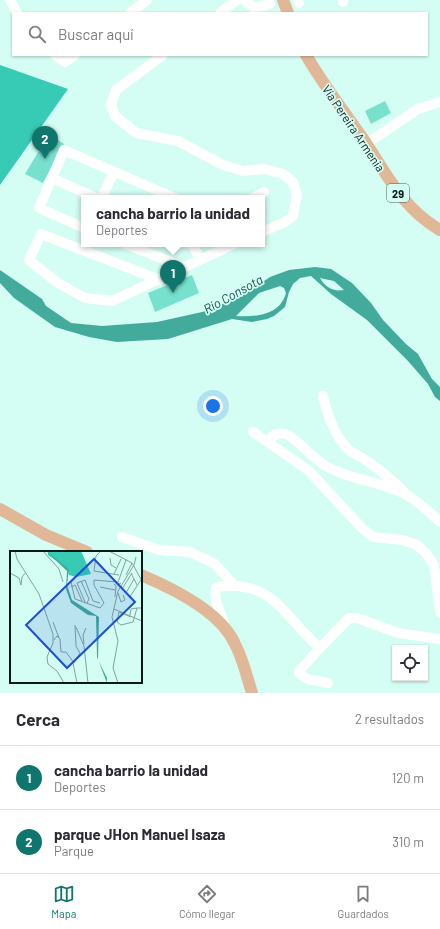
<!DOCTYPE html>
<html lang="es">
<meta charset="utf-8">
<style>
:root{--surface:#fff;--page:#f7f7f7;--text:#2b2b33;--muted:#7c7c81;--line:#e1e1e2;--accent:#0f766e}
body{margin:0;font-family:Barlow,sans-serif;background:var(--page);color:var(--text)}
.controls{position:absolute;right:12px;bottom:12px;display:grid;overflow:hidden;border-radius:0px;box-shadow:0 1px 3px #0004}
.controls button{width:36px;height:36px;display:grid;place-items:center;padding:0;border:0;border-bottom:1px solid var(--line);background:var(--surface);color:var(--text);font:20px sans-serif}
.you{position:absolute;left:213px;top:406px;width:14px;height:14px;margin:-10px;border:3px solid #fff;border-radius:50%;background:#1a73e8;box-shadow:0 0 0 6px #1a73e833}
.badge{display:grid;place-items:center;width:26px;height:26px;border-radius:50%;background:var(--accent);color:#fff;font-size:13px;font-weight:700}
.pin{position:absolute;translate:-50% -33px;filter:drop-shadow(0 1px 2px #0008)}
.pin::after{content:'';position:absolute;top:21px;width:14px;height:12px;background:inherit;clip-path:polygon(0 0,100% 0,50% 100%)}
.popup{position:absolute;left:81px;top:195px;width:184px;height:52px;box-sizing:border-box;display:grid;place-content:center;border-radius:0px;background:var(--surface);filter:drop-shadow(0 1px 3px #0005);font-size:13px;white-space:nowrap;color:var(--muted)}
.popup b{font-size:15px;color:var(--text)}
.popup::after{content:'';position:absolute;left:50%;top:100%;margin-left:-8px;border:8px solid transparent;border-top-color:var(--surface)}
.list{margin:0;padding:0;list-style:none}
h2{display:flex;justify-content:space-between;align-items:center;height:52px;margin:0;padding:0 16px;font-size:17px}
h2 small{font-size:13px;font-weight:400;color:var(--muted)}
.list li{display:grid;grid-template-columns:26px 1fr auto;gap:12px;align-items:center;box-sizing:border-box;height:64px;padding:0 16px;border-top:1px solid var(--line)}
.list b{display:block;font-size:15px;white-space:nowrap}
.list p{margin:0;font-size:13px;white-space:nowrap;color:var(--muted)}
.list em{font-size:13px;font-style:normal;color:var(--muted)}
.icon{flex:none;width:22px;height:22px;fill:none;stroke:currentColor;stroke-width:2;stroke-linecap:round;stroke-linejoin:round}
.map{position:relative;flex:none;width:440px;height:693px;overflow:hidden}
.search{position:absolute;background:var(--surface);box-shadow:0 1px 3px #0004;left:12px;right:12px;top:12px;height:44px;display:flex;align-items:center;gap:10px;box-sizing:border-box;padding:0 14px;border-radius:0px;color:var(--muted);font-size:15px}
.sheet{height:180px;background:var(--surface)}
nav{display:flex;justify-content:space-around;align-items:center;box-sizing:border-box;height:56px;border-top:1px solid var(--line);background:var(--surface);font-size:11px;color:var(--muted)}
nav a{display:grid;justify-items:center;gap:2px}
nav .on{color:var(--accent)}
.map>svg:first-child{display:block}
</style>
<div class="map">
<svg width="440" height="693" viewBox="0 0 440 693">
<rect width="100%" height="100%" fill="#d4fdf4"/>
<path fill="#78e1ce" d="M385,101L391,113L371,124L365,111Z
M49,134L64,144L43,183L25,174Z
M192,275L199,293L155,312L148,293Z"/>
<path fill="#37cab5" d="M0,65L68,89L0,185Z"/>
<path fill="#42ab9b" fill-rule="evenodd" d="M315,267L331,269L352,283L371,303L383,320L406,344L418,354L432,379L440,387V401L435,397L428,384L408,361L367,320L331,294L311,276L300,278L293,284L289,292L285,307L274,316L267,319L252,322L232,319L168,339L117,342L89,337L55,327L14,298L0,283V270L42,299L46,306L71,323L102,326L157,322L211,310L252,289L270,277L289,270ZM320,278L334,281L344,290C333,292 325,287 320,278ZM280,286L284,288L286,293C280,315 257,317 236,316L259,293Z"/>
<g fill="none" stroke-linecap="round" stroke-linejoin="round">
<path stroke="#fff" stroke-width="10" d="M10,0L17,13
M244,0L254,8L270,4L269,0
M298,0L299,3
M343,0V2
M130,13L147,0
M220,13L237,0
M55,55L65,62L75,55
M163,55L116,90L111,105L115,116L136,133L178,141L223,165L243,171L265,169L283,174L293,182L297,195L293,216L285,222L262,232
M366,144L418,109L440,102
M52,178L96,198
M102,198L113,173
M253,198L264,192
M84,228L39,208L64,150L175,198
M125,244L184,267
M192,244L200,259
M160,280L41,234L29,260L58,283L85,298L112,301L234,244
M323,396C327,414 334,435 348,449C353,454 360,456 366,460C379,470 394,480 404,492
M253,432L308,470L362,528L373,537L403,540L417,545L426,553L434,565L440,612
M269,442C272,435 278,432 286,434C293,436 313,458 324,465C349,480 381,481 407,495C419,502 430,513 440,522
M122,537L159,550L190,552L215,564L235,586
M225,627C222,613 213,602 216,588C221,585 227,586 233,586C277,586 291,625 320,648L349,618H357L398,633L440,639
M320,648L300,670L299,673L307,679L328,683"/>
<path stroke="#e1b897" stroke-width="12" d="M283,0L288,13
M306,55C324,86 346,114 366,143C389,178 403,208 440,230
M0,509L46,535L87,552
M141,575C172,588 221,612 235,644C243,659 247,677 252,693"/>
</g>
<g text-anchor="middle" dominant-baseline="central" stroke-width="3.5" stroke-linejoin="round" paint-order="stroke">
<rect fill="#d4fdf4" stroke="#475e59" stroke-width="1" x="387" y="184" width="22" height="18" rx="3"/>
<g font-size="11" font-weight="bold" fill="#0b1a17">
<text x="398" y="193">29</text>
</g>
<g font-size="12" fill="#0b1a17" stroke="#d4fdf4">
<text transform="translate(354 128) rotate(56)">Vía Pereira Armenia</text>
</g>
<g font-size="13" font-style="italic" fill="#124e46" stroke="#d4fdf4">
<text transform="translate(233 294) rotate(-29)">Río Consota</text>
</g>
</g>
<g transform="translate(10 551)">
<rect width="132" height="132" fill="#d4fdf4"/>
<path d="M38,0H71L81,23L66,26L59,24L57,17L38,4Z" fill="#37cab5"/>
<path d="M36,0L59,18L57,34L62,49L89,66L88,109L97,127V132L87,106L86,65L78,64L61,52L56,38L57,20Z" fill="#42ab9b"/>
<path fill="none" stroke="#84a29c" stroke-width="1" d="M5,0L7,8L29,43L43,83V92L37,106L38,113L47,120L54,132M33,0L49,18L53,31M91,0L86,5L84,20L109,24M99,0L122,12L132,30M100,7L101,14L106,17M0,22L9,27L11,34L12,26L16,21M121,22L127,34M104,23L111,8M116,24L122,12M71,30L79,48L77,52M61,31L65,48L90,57L94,52L84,34V29L107,31M111,32L107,34L116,9M104,33L106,35L105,46M61,36L65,34L72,50M90,36L105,39M112,38L122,22M108,42L111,51L115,49L113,44M116,42L124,28M119,47L131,29M75,51L67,32L75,29L83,50L90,52M104,58L132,70M120,64L121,58L127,57M121,66L109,61L107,71L111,74L123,71L127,57H132M43,71L49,87M66,76L74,95L78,132M44,89L47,85L50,88L51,101H56L64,112L70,102L66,95L65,74M74,93L73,84L76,77M63,112L67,132M108,132L103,117L108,90L102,66L108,40L124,14L126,6"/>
<path fill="#1d4ed8" fill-opacity="0.15" stroke="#1d4ed8" stroke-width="2" d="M84,8L125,51L57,117L16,74Z"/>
<rect width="132" height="132" fill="none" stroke="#0b1a17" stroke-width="2"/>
</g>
</svg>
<div class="controls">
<button><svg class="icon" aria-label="locate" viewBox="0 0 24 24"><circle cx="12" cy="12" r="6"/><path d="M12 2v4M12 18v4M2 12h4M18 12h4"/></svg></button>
</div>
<div class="you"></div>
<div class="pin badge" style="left:173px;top:293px">1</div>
<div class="popup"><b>cancha barrio la unidad</b>Deportes</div>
<div class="pin badge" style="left:45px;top:159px">2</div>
<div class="search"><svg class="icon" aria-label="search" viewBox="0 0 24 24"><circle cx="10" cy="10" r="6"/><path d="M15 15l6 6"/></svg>Buscar aquí</div>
</div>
<section class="sheet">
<h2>Cerca<small>2 resultados</small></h2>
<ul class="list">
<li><span class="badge">1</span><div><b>cancha barrio la unidad</b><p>Deportes</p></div><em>120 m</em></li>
<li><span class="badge">2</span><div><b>parque JHon Manuel Isaza</b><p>Parque</p></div><em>310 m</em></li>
</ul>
</section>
<nav>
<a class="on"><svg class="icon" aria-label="map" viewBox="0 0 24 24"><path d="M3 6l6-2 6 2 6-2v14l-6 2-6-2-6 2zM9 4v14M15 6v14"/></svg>Mapa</a>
<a><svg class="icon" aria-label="directions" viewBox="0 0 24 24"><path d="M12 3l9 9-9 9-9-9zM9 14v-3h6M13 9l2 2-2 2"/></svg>Cómo llegar</a>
<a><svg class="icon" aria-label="saved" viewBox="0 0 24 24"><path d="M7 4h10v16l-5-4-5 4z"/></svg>Guardados</a>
</nav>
